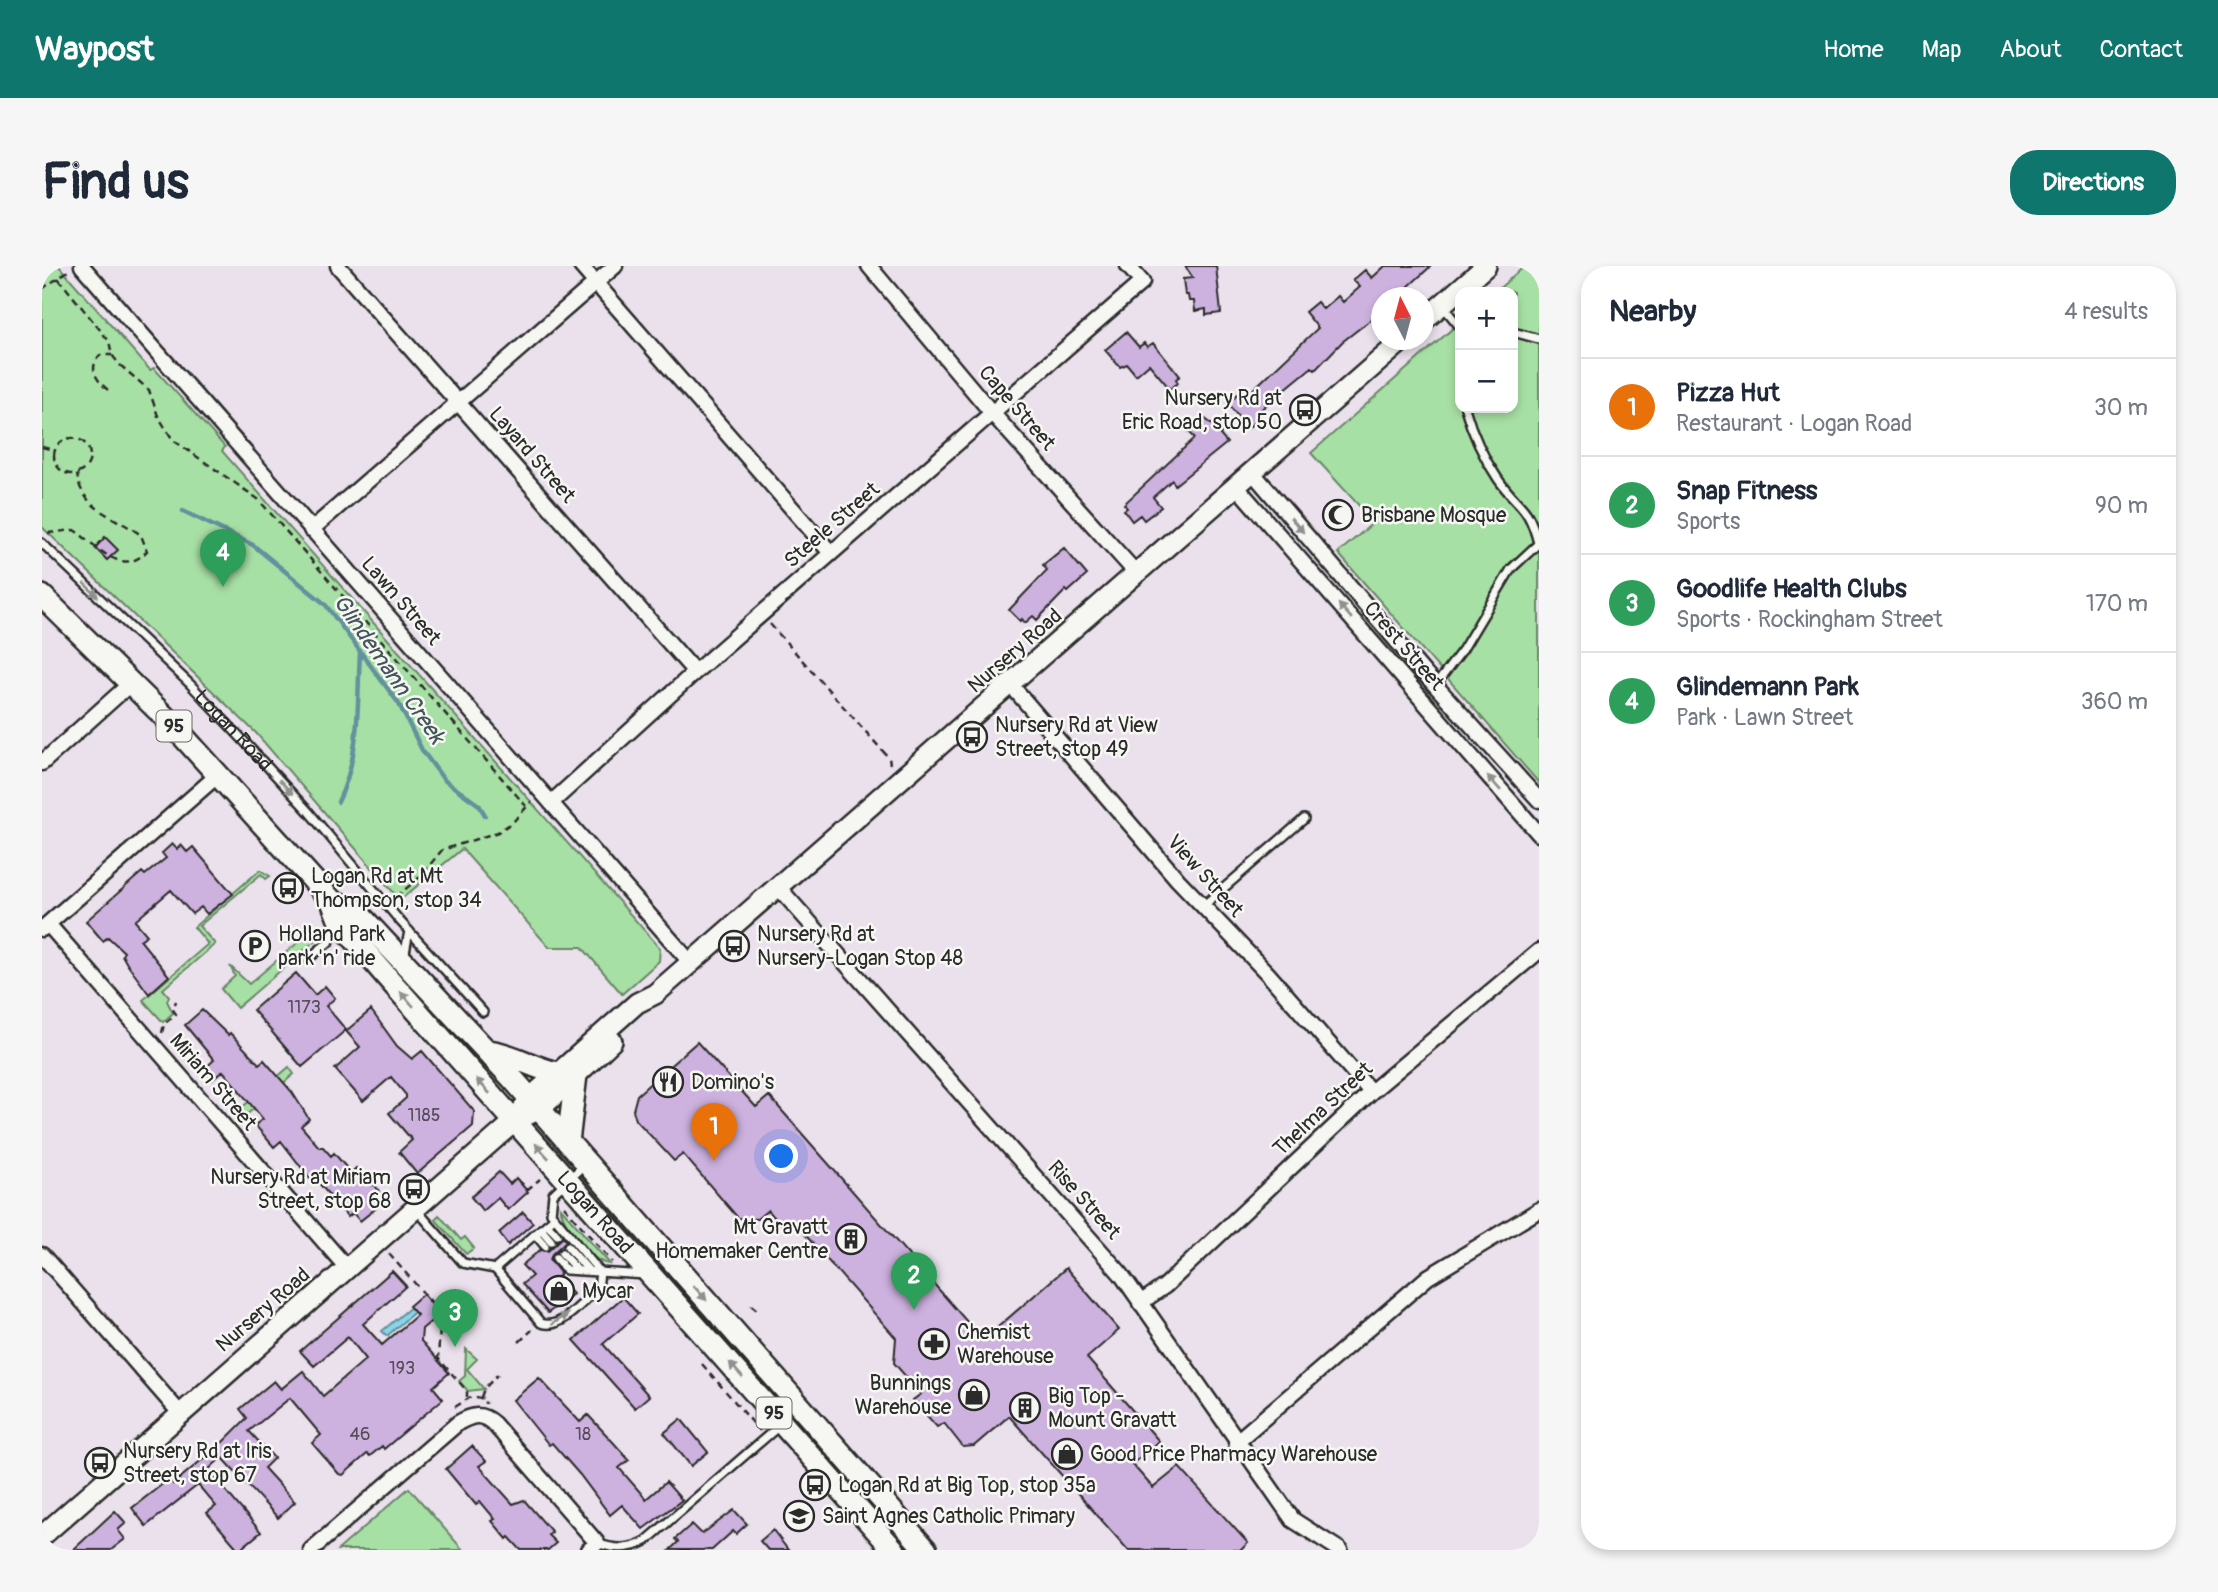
<!DOCTYPE html>
<meta charset="utf-8">
<style>
:root{--surface:#fff;--page:#f6f6f7;--text:#1f2937;--muted:#747a83;--line:#e0e1e3;--accent:#0f766e}
body{margin:0;font-family:Pangolin,sans-serif;background:var(--page);color:var(--text)}
.controls{position:absolute;right:21px;top:21px;display:grid;overflow:hidden;border-radius:14px;box-shadow:0 4px 10px #0003}
.controls button{width:63px;height:63px;display:grid;place-items:center;padding:0;border:0;border-bottom:2px solid var(--line);background:var(--surface);color:var(--text);font:35px sans-serif}
.compass{position:absolute;left:1329px;top:21px;width:63px;height:63px;border-radius:50%;background:var(--surface);box-shadow:0 4px 10px #0003;rotate:354deg}
.you{position:absolute;left:740px;top:891px;width:24px;height:24px;margin:-18px;border:5px solid #fff;border-radius:50%;background:#1a73e8;box-shadow:0 0 0 10px #1a73e833}
.badge{display:grid;place-items:center;width:46px;height:46px;border-radius:50%;background:var(--accent);color:#fff;font-size:23px;font-weight:700}
.pin{position:absolute;translate:-50% -58px;filter:drop-shadow(0 2px 4px #0008)}
.pin::after{content:'';position:absolute;top:37px;width:24px;height:21px;background:inherit;clip-path:polygon(0 0,100% 0,50% 100%)}
.list{margin:0;padding:0;list-style:none}
h2{display:flex;justify-content:space-between;align-items:center;height:91px;margin:0;padding:0 28px;font-size:30px}
h2 small{font-size:23px;font-weight:400;color:var(--muted)}
.list li{display:grid;grid-template-columns:46px 1fr auto;gap:21px;align-items:center;box-sizing:border-box;height:98px;padding:0 28px;border-top:2px solid var(--line)}
.list b{display:block;font-size:26px;white-space:nowrap}
.list p{margin:0;font-size:23px;white-space:nowrap;color:var(--muted)}
.list em{font-size:23px;font-style:normal;color:var(--muted)}
.map{position:relative;flex:none;width:1497px;height:1284px;overflow:hidden;border-radius:28px}
header{display:flex;align-items:center;gap:42px;box-sizing:border-box;height:98px;padding:0 35px;background:var(--accent);color:#fff}
header strong{font-size:33px}
nav{display:flex;gap:38px;margin-inline-start:auto;font-size:24px}
.intro{display:flex;align-items:center;justify-content:space-between;box-sizing:border-box;height:168px;padding:0 42px}
h1{margin:0;font-size:49px}
.button{padding:18px 32px;border-radius:28px;background:var(--accent);color:#fff;font-size:24px;font-weight:700}
main{display:flex;gap:42px;padding:0 42px}
aside{flex:1;background:var(--surface);border-radius:28px;box-shadow:0 4px 10px #0003}
.map>svg:first-child{display:block}
</style>
<header>
<strong>Waypost</strong>
<nav><a>Home</a><a>Map</a><a>About</a><a>Contact</a></nav>
</header>
<div class="intro"><h1>Find us</h1><a class="button">Directions</a></div>
<main>
<div class="map">
<svg width="1497" height="1284" viewBox="0 0 1497 1284">
<rect width="100%" height="100%" fill="#eae1ec"/>
<filter id="ink" filterUnits="userSpaceOnUse"><feTurbulence type="fractalNoise" baseFrequency=".0143" numOctaves="2"/><feDisplacementMap in="SourceGraphic" scale="14" xChannelSelector="R" yChannelSelector="G"/><feConvolveMatrix kernelMatrix="1 2 1 2 8 2 1 2 1" color-interpolation-filters="sRGB"/></filter>
<g filter="url(#ink)">
<path fill="#a7e0a4" stroke="#698668" stroke-width="2" d="M0,0H17L108,104L112,102L183,181L180,185L618,682L617,695L580,728L540,681H507L420,583L358,634L214,467L0,261Z
M1483,0H1497V517L1296,287L1332,256L1269,187L1418,56V142H1471V26H1453Z
M218,604L228,610L224,613L219,608L157,660L173,678L121,723L127,730L125,735L131,747L121,756L101,734L166,678L152,661Z
M273,662L280,669L195,742L179,723L193,710L188,700L207,718Z
M247,801L252,808L202,851L197,844Z
M518,941L568,998C548,997 522,960 518,941Z
M397,949L419,974L423,971L432,982L424,988L393,953Z
M424,1083L435,1093L425,1103L442,1123L426,1125L417,1115L423,1110Z
M367,1222L421,1284H296Z"/>
<path fill="#89d5e9" stroke="#63919d" stroke-width="2" d="M382,1030L386,1034L345,1070L340,1065Z"/>
<g fill="none" stroke-linecap="round" stroke-linejoin="round">
<path stroke="#63919d" stroke-width="4.5" d="M141,245L211,279L283,338L357,438L380,484L402,514L437,539L443,549
M296,536C319,488 315,438 318,386"/>
</g>
<path fill="#cdb1de" stroke="#2b2b2b" stroke-width="2" d="M1143,0H1174L1179,47L1164,49V43L1153,45L1152,35H1147L1146,29H1143L1141,13L1151,12Z
M1343,0H1389L1354,32H1340V45L1300,76L1273,104L1270,101L1242,124L1216,146L1219,150L1206,162L1185,137L1198,126L1203,131L1276,62L1263,46L1275,36L1281,43L1296,30L1301,36L1318,21L1311,14L1323,4L1330,12Z
M1084,66L1097,81L1102,77L1105,81L1111,77L1138,110L1134,113L1136,117L1128,123L1107,98L1094,109L1085,98L1078,101L1063,84Z
M1162,152L1180,166L1178,169L1185,177L1133,219L1130,214L1111,231L1119,241L1102,254L1098,249L1090,255L1082,244L1085,242L1082,238L1153,172L1147,166Z
M63,271L76,284L65,294L53,282Z
M1022,282L1045,309L1026,326L1024,324L995,354L991,350L983,357L980,353L978,355L967,344L1005,304L1001,299Z
M130,578L135,583L139,579L145,586L151,581L191,628L165,648L159,641L150,648L129,624L93,655L105,669L98,674L127,710L107,728L85,698L80,689L82,686L66,671L61,675L44,655L100,606L103,609L124,592L120,587Z
M254,707L273,729L283,720L293,732L284,740L304,764L260,801L211,744Z
M160,744L186,769L188,767L217,798L222,794L250,826L267,853L259,860L277,881H281L289,890L292,887L309,907L314,902L329,919H333L343,935L318,955L311,947L306,951L275,915L272,918L239,875L232,881L213,859L221,853L181,805L170,814L161,804L172,794L143,759Z
M329,744L355,780L370,793L380,785L432,845L431,860L375,908L357,886L370,874L347,847L364,832V829L349,811L321,835L293,803L318,781L304,765Z
M655,776L714,841L727,830L941,1074L1024,1002L1077,1064L1045,1092L1117,1175L1090,1198L1111,1222L1137,1201L1206,1277L1199,1284H1086L967,1150L932,1180L921,1181L902,1157L895,1161L871,1134L879,1128L852,1097L854,1072L752,956L743,964L726,944L715,953L696,952L641,888L632,895L594,854L591,844L595,829Z
M457,906L468,918L474,912L486,926L466,944L456,932L441,945L429,931Z
M481,946L491,957L466,979L457,967Z
M521,971L524,975L510,988L508,994L519,1008L516,1011L531,1028L506,1047L480,1018L490,1010L480,999L498,984L506,985Z
M350,1005L364,1020L321,1058L340,1079L375,1049L367,1040L381,1028L398,1048L380,1063L379,1075L407,1107L391,1121L401,1133L342,1183L340,1180L328,1190L325,1188L301,1209L297,1208L270,1177L279,1169L248,1132L207,1165L232,1192L222,1202L253,1236L236,1252L180,1191L166,1204L219,1266L197,1284L165,1247L174,1240L156,1219L104,1260L90,1242L127,1213L131,1218L181,1176L205,1152L198,1143L232,1115L239,1123L261,1105L281,1130L324,1093L306,1071L272,1100L258,1085Z
M581,1031L596,1048L561,1078L607,1130L593,1142L532,1074Z
M497,1112L538,1156L546,1149L571,1176L587,1194L577,1202L604,1233L624,1216L640,1234L601,1263L580,1239L568,1249L538,1209L510,1177L507,1179L471,1134Z
M639,1153L666,1186L649,1200L622,1167Z
M430,1180L444,1195L437,1200L471,1238L482,1234L510,1266L506,1269L514,1277L506,1284H479L467,1271L465,1273L450,1255L453,1253L438,1235L434,1239L404,1203Z
M692,1244L705,1258L694,1268L691,1265L670,1284H628L636,1276L633,1273L650,1258L660,1268Z
M73,1245L84,1257L76,1264L83,1273L69,1284H31Z
M731,1264L746,1284H726L718,1275Z"/>
<g fill="none" stroke-linecap="round" stroke-linejoin="round">
<g stroke="#2b2b2b" stroke-width="12">
<g id="lane">
<path d="M1400,39L1418,61"/>
<path d="M1471,66L1497,73"/>
<path d="M1418,83V123"/>
<path d="M1423,142C1430,167 1441,191 1456,213C1476,242 1486,237 1496,277"/>
<path id="s1" d="M0,277L148,418L200,473L267,546L357,654L441,746"/>
<path d="M1393,420L1421,383L1469,303L1497,277"/>
<path d="M1161,640L1262,553"/>
<path d="M362,692L367,665"/>
<path d="M266,693L288,675L296,660"/>
<path d="M374,943L421,997L453,1003L511,953"/>
<path d="M505,958L515,969"/>
<path d="M499,963L509,975"/>
<path d="M493,968L503,980"/>
<path d="M526,981L547,1005"/>
<path d="M520,987L535,1004"/>
<path d="M514,992L524,1004L604,1009"/>
<path d="M453,1003L499,1057C519,1065 542,1034 556,1022L558,1006L509,947L511,928L542,899"/>
<path d="M555,1277C573,1284 588,1284 604,1275L738,1159"/>
</g>
</g>
<g stroke="#2b2b2b" stroke-width="19">
<path id="street" d="M40,0L649,697
M296,0L653,406
M539,0L789,287
M827,0L950,147L1096,309
M1211,207L1383,408L1497,534
M1194,220L1497,568
M269,264L573,0
M969,419L1136,614L1226,708L1329,826
M0,497L89,417
M509,537L653,406L1100,16L1086,0
M737,622L1079,1008L1251,1254L1298,1284
M6,658L305,1002
M0,663L177,508
M0,989L137,1146
M1098,1037L1123,1020L1329,826L1497,685
M1194,1176L1386,1011L1497,944
M269,1284L416,1157C430,1149 439,1146 452,1158L555,1277L547,1284"/>
</g>
<g stroke="#2b2b2b" stroke-width="24">
<path id="secondary" d="M1381,55L1444,0
M473,855L488,832L595,737L613,728L1361,74
M0,1270L473,855L498,843L570,775"/>
</g>
<g stroke="#2b2b2b" stroke-width="26">
<g id="primary">
<path id="s2" d="M0,330L130,458L290,635L298,656L345,711L852,1284"/>
<path d="M290,635L313,644L470,812L884,1284"/>
<path d="M446,785C471,788 491,802 515,807"/>
<path d="M526,876L534,809"/>
</g>
</g>
<path stroke="#2b2b2b" stroke-width="2.5" stroke-dasharray="7 5" stroke-linecap="butt" d="M16,12L67,75L70,89L78,99L107,124L116,150L131,174L216,233L484,540
M0,23L26,5
M66,124C54,114 46,102 58,89H70
M12 190a18 18 0 1 1 36 0a18 18 0 1 1-36 0Z
M0,181L12,184
M6,267L32,264C54,278 79,313 105,285L99,269C75,251 39,244 35,208
M728,358L847,492L848,498
M354,631L378,611L400,584L456,566L471,556L490,535
M120,767L122,758L134,748L131,744L134,735
M476,914L486,923L498,913
M522,940L570,996
M347,988L399,1047L396,1092L425,1125V1131
M709,1039L715,1044
M477,1076L490,1064
M660,1098L718,1165
M439,1131L442,1123L456,1108
M413,1141L430,1130L443,1133V1138"/>
<use href="#lane" stroke="#f6f6f2" stroke-width="7"/>
<use href="#street" stroke="#f6f6f2" stroke-width="14"/>
<use href="#secondary" stroke="#f6f6f2" stroke-width="19"/>
<use href="#primary" stroke="#f6f6f2" stroke-width="21"/>
</g>
<defs><path id="oneway-solid" d="M-6-.8H1V-3.2L6.5 0L1 3.2V.8H-6Z" transform="scale(1.75)"/></defs>
<g fill="#90908e">
<use href="#oneway-solid" transform="translate(1255 259) rotate(49)"/>
<use href="#oneway-solid" transform="translate(49 324) rotate(44)"/>
<use href="#oneway-solid" transform="translate(1303 345) rotate(-131)"/>
<use href="#oneway-solid" transform="translate(1452 517) rotate(-131)"/>
<use href="#oneway-solid" transform="translate(244 521) rotate(47)"/>
<use href="#oneway-solid" transform="translate(365 733) rotate(-131)"/>
<use href="#oneway-solid" transform="translate(441 820) rotate(-132)"/>
<use href="#oneway-solid" transform="translate(500 885) rotate(-132)"/>
<use href="#oneway-solid" transform="translate(658 1027) rotate(48)"/>
<use href="#oneway-solid" transform="translate(518 1053) rotate(-33)"/>
<use href="#oneway-solid" transform="translate(694 1104) rotate(-131)"/>
</g>
</g>
<defs>
<g id="bus-ring" transform="scale(1.575)"><circle r="9.5" fill="#f6f6f2" stroke="#2b2b2b" stroke-width="1.5"/><path d="M-5-6H5V4H4V6H2V4H-2V6H-4V4H-5ZM-3.5-4V0h7V-4ZM-3.5 1.2v1.5H-2V1.2ZM2 1.2v1.5H3.5V1.2Z" fill="#2b2b2b"/></g>
<g id="mosque-ring" transform="scale(1.575)"><circle r="9.5" fill="#f6f6f2" stroke="#2b2b2b" stroke-width="1.5"/><path d="M3.5-4.9A6 6 0 1 0 3.5 4.9A5 5 0 1 1 3.5-4.9Z" fill="#2b2b2b"/></g>
<g id="parking-ring" transform="scale(1.575)"><circle r="9.5" fill="#f6f6f2" stroke="#2b2b2b" stroke-width="1.5"/><path d="M-3.5-5.5H1a3.5 3.5 0 0 1 0 7H-1V5.5H-3.5ZM-1-3.4V-.6H.8a1.4 1.4 0 0 0 0-2.8Z" fill="#2b2b2b"/></g>
<g id="restaurant-ring" transform="scale(1.575)"><circle r="9.5" fill="#f6f6f2" stroke="#2b2b2b" stroke-width="1.5"/><path d="M-5-6h1v4h1v-4h1v4h1v-4h1v5L-1.5 .5V6h-2V.5L-5-1ZM5-6V6H3V1.5H1.5Q1.5-4 5-6Z" fill="#2b2b2b"/></g>
<g id="building-ring" transform="scale(1.575)"><circle r="9.5" fill="#f6f6f2" stroke="#2b2b2b" stroke-width="1.5"/><path d="M-4-6H4V6H1V3H-1V6H-4ZM-2.5-4.3h1.7v1.8h-1.7ZM.8-4.3h1.7v1.8H.8ZM-2.5-1h1.7V.8h-1.7ZM.8-1h1.7V.8H.8Z" fill="#2b2b2b"/></g>
<g id="shop-ring" transform="scale(1.575)"><circle r="9.5" fill="#f6f6f2" stroke="#2b2b2b" stroke-width="1.5"/><path d="M-5-2.5h2.3a2.7 3.5 0 0 1 5.4 0H5L5.5 6h-11ZM-1.5-2.5h3a1.5 2.3 0 0 0-3 0Z" fill="#2b2b2b"/></g>
<g id="pharmacy-ring" transform="scale(1.575)"><circle r="9.5" fill="#f6f6f2" stroke="#2b2b2b" stroke-width="1.5"/><path d="M-2-6h4v4h4v4h-4v4h-4v-4h-4v-4h4Z" fill="#2b2b2b"/></g>
<g id="school-ring" transform="scale(1.575)"><circle r="9.5" fill="#f6f6f2" stroke="#2b2b2b" stroke-width="1.5"/><path d="M0-5L7-2L0 1L-7-2ZM-4 1L0 2.5L4 1V4Q0 6-4 4Z" fill="#2b2b2b"/></g>
</defs>
<g fill-rule="evenodd">
<use href="#bus-ring" x="1263" y="144"/>
<use href="#mosque-ring" x="1296" y="249"/>
<use href="#bus-ring" x="930" y="471"/>
<use href="#bus-ring" x="246" y="622"/>
<use href="#parking-ring" x="213" y="680"/>
<use href="#bus-ring" x="692" y="680"/>
<use href="#restaurant-ring" x="626" y="816"/>
<use href="#bus-ring" x="372" y="923"/>
<use href="#building-ring" x="809" y="973"/>
<use href="#shop-ring" x="517" y="1025"/>
<use href="#pharmacy-ring" x="892" y="1078"/>
<use href="#shop-ring" x="932" y="1129"/>
<use href="#building-ring" x="983" y="1142"/>
<use href="#shop-ring" x="1025" y="1188"/>
<use href="#bus-ring" x="58" y="1197"/>
<use href="#bus-ring" x="773" y="1219"/>
<use href="#school-ring" x="757" y="1250"/>
</g>
<g text-anchor="middle" dominant-baseline="central" stroke-width="5" stroke-linejoin="round" paint-order="stroke">
<g font-size="18" fill="#544c58">
<text x="262" y="741">1173</text>
<text x="382" y="849">1185</text>
<text x="360" y="1102">193</text>
<text x="318" y="1168">46</text>
<text x="541" y="1168">18</text>
</g>
<g fill="#f6f6f2" stroke="#686867" stroke-width="2">
<rect x="114.5" y="444.5" width="35" height="31" rx="5"/>
<rect x="714.5" y="1131.5" width="35" height="31" rx="5"/>
</g>
<g font-size="19" font-weight="bold" fill="#2b2b2b">
<text x="132" y="460">95</text>
<text x="732" y="1147">95</text>
</g>
<g font-size="21" fill="#2b2b2b" stroke="#f6f6f2" text-anchor="start">
<text x="1240" y="132" text-anchor="end">Nursery Rd at<tspan x="1240" dy="24">Eric Road, stop 50</tspan></text>
<text x="1319" y="249">Brisbane Mosque</text>
<text x="953" y="459">Nursery Rd at View<tspan x="953" dy="24">Street, stop 49</tspan></text>
<text x="269" y="610">Logan Rd at Mt<tspan x="269" dy="24">Thompson, stop 34</tspan></text>
<text x="236" y="668">Holland Park<tspan x="236" dy="24">park 'n' ride</tspan></text>
<text x="715" y="668">Nursery Rd at<tspan x="715" dy="24">Nursery-Logan Stop 48</tspan></text>
<text x="649" y="816">Domino's</text>
<text x="349" y="911" text-anchor="end">Nursery Rd at Miriam<tspan x="349" dy="24">Street, stop 68</tspan></text>
<text x="786" y="961" text-anchor="end">Mt Gravatt<tspan x="786" dy="24">Homemaker Centre</tspan></text>
<text x="540" y="1025">Mycar</text>
<text x="915" y="1066">Chemist<tspan x="915" dy="24">Warehouse</tspan></text>
<text x="909" y="1117" text-anchor="end">Bunnings<tspan x="909" dy="24">Warehouse</tspan></text>
<text x="1006" y="1130">Big Top -<tspan x="1006" dy="24">Mount Gravatt</tspan></text>
<text x="81" y="1185">Nursery Rd at Iris<tspan x="81" dy="24">Street, stop 67</tspan></text>
<text x="1048" y="1188">Good Price Pharmacy Warehouse</text>
<text x="796" y="1219">Logan Rd at Big Top, stop 35a</text>
<text x="780" y="1250">Saint Agnes Catholic Primary</text>
</g>
<g font-size="21" fill="#2b2b2b" stroke="#f6f6f2">
<text transform="translate(975 142) rotate(49)">Cape Street</text>
<text transform="translate(490 189) rotate(49)">Layard Street</text>
<text transform="translate(790 259) rotate(-41)">Steele Street</text>
<text transform="translate(359 335) rotate(49)">Lawn Street</text>
<text transform="translate(1362 380) rotate(49)">Crest Street</text>
<text transform="translate(973 385) rotate(-41)">Nursery Road</text>
<text stroke="none"><textPath href="#s1" startOffset="268">Logan Road</textPath></text>
<text transform="translate(1163 610) rotate(48)">View Street</text>
<text transform="translate(171 816) rotate(49)">Miriam Street</text>
<text transform="translate(1281 843) rotate(-43)">Thelma Street</text>
<text transform="translate(1042 934) rotate(48)">Rise Street</text>
<text stroke="none"><textPath href="#s2" startOffset="830">Logan Road</textPath></text>
<text transform="translate(221 1044) rotate(-41)">Nursery Road</text>
</g>
<g font-size="23" font-style="italic" fill="#42565a" stroke="#f6f6f2">
<text transform="translate(347 403) rotate(55)">Glindemann Creek</text>
</g>
</g>
</svg>
<div class="controls">
<button>+</button>
<button>−</button>
</div>
<svg class="compass" viewBox="-18 -18 36 36"><path d="M0-13l5 13h-10z" fill="#e53935"/><path d="M0 13l5-13h-10z" fill="#747a83"/></svg>
<div class="you"></div>
<div class="pin badge" style="left:672px;top:895px;background:#e8710a">1</div>
<div class="pin badge" style="left:872px;top:1044px;background:#2e9e5b">2</div>
<div class="pin badge" style="left:413px;top:1081px;background:#2e9e5b">3</div>
<div class="pin badge" style="left:181px;top:321px;background:#2e9e5b">4</div>
</div>
<aside>
<h2>Nearby<small>4 results</small></h2>
<ul class="list">
<li><span class="badge" style="background:#e8710a">1</span><div><b>Pizza Hut</b><p>Restaurant · Logan Road</p></div><em>30 m</em></li>
<li><span class="badge" style="background:#2e9e5b">2</span><div><b>Snap Fitness</b><p>Sports</p></div><em>90 m</em></li>
<li><span class="badge" style="background:#2e9e5b">3</span><div><b>Goodlife Health Clubs</b><p>Sports · Rockingham Street</p></div><em>170 m</em></li>
<li><span class="badge" style="background:#2e9e5b">4</span><div><b>Glindemann Park</b><p>Park · Lawn Street</p></div><em>360 m</em></li>
</ul>
</aside>
</main>
